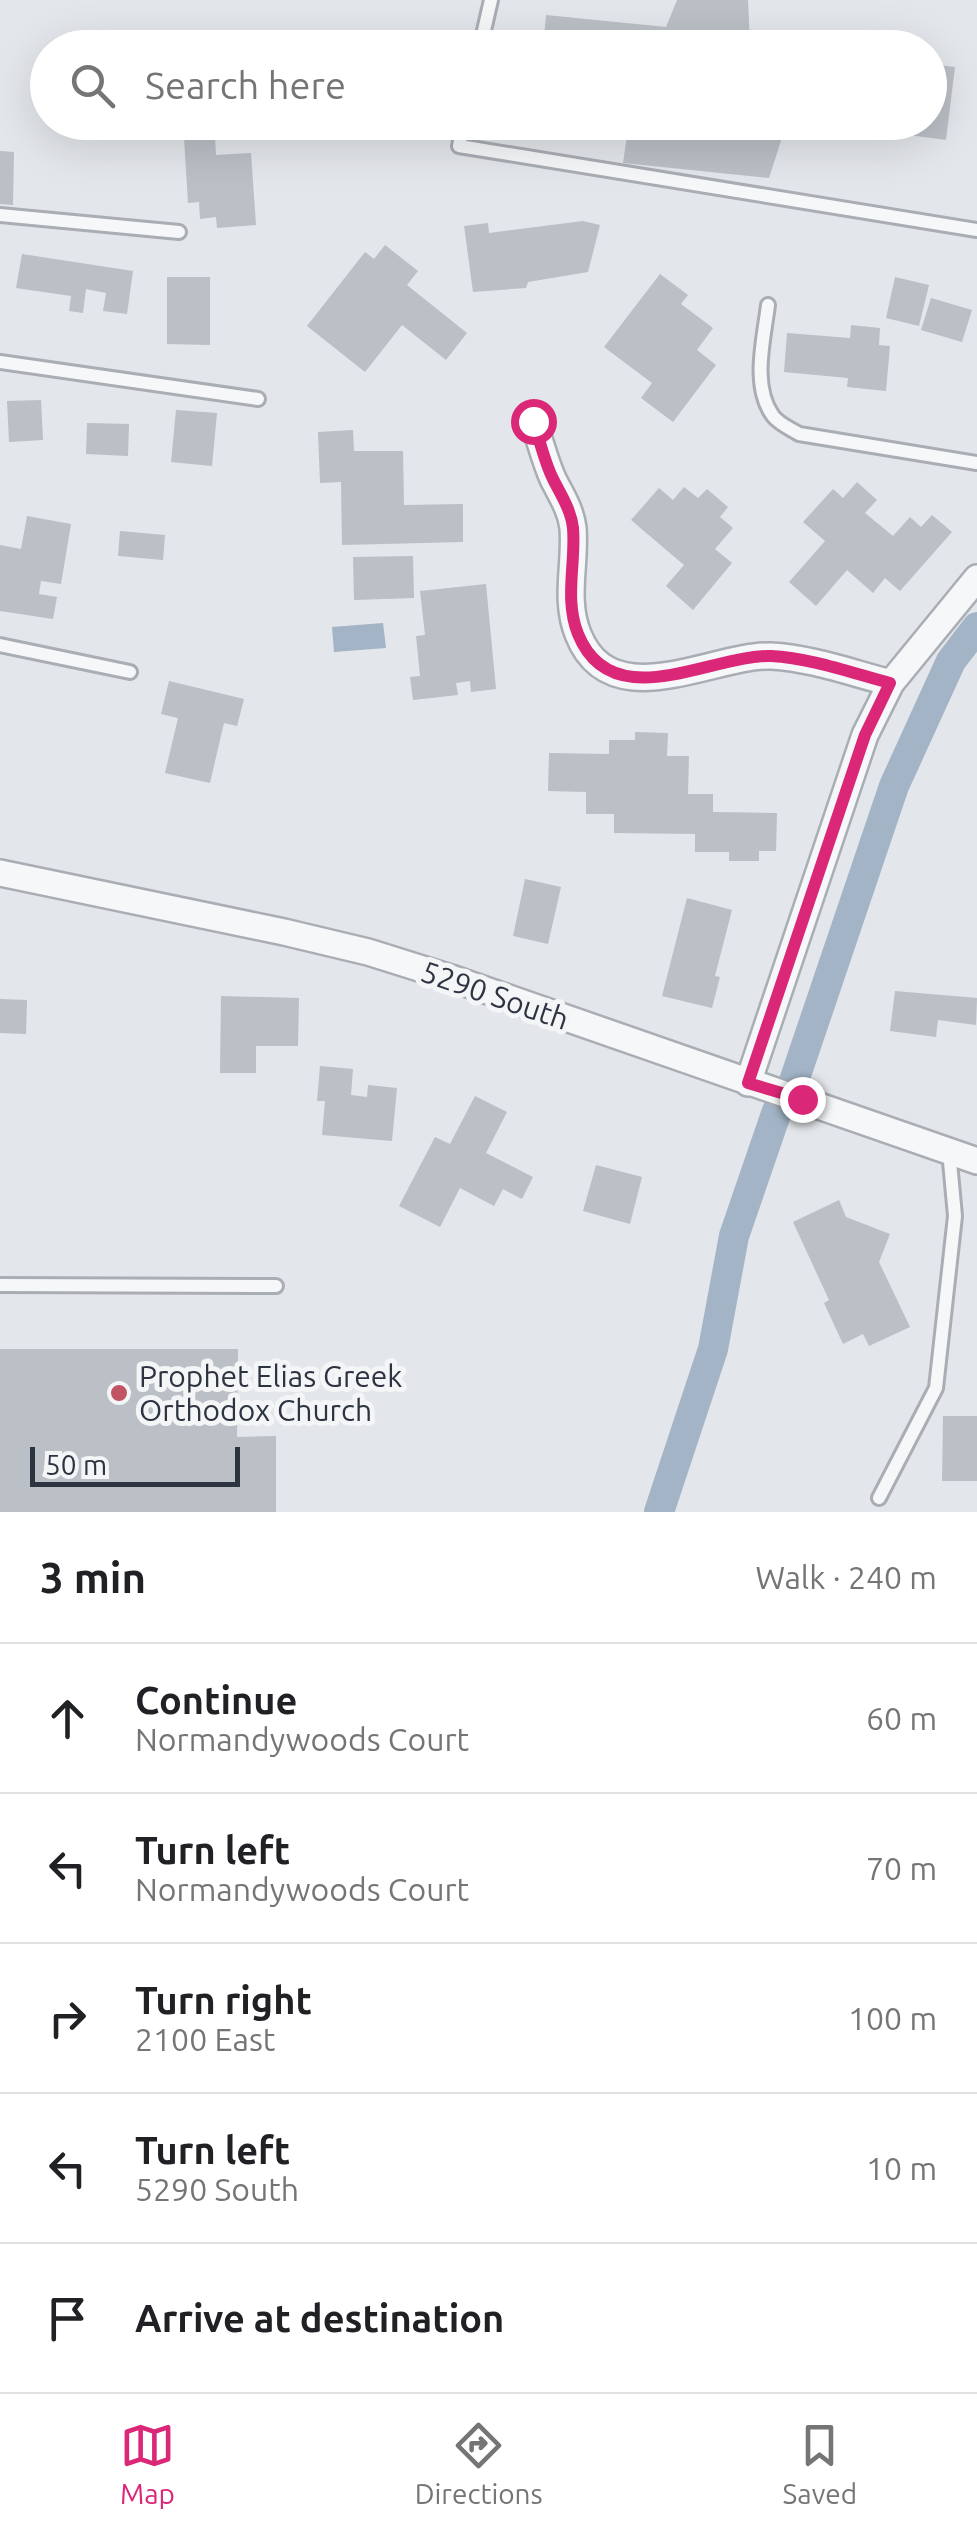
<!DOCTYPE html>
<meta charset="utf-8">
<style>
:root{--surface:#fff;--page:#f6f6f6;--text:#202124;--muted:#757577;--line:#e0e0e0;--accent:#db2777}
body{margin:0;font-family:Ubuntu,sans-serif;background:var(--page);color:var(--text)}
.scale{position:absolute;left:30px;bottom:25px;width:210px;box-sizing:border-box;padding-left:10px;border:5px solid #2d3441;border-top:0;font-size:28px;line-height:35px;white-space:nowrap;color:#2d3441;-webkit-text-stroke:8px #f3f5f7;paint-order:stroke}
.stop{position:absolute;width:30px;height:30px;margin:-22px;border:8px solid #db2777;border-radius:50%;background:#fff}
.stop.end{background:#db2777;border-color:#fff;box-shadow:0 2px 10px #0008}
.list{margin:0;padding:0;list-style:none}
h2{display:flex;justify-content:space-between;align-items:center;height:130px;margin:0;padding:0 40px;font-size:42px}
h2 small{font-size:32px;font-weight:400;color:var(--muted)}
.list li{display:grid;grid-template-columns:65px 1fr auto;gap:30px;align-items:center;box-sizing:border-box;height:150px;padding:0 40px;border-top:2px solid var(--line)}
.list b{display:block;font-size:38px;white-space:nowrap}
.list p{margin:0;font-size:32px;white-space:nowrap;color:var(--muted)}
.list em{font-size:32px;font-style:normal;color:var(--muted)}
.icon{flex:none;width:55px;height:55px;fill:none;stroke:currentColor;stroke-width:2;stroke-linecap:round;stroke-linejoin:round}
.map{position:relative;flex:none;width:977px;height:1512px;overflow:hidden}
.search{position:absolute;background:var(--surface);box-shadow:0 10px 40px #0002;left:30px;right:30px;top:30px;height:110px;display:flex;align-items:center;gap:25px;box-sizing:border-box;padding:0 35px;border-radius:55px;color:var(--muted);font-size:38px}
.sheet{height:880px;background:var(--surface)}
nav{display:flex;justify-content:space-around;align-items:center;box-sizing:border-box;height:140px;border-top:2px solid var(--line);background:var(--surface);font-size:28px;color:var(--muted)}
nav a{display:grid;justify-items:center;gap:5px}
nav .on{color:var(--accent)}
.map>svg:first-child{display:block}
</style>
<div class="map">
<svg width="977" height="1512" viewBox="0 0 977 1512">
<rect width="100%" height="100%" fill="#e3e6ea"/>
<path fill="#a2b4c6" d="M383,623L386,648L334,652L332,627Z"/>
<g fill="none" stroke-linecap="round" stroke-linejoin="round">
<path stroke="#a2b4c6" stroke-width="30" d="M793,1084L894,786L951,661L977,627
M659,1512L713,1349L734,1236L777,1111"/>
</g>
<path fill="#bbbfc6" d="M677,0H748L750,44L760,48H543L546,15L666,27Z
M930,64L955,67L946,140L835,125L930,122Z
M629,122H787L769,178L623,163Z
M215,136L216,155L251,153L256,225L217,228L216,217L200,219L199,202L188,203L184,138Z
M0,151L14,152L13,205L0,204Z
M583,221L600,225L588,272L528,282L526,288L473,292L464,226L488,223L489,233Z
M385,245L418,271L407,285L467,333L446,360L402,325L365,372L307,326L365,252L374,259Z
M22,254L133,271L127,314L103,311L106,293L86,289L83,313L69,311L71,296L16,288Z
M660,274L688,295L681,304L713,328L697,350L716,365L673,422L641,398L652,383L604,347Z
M167,277H210V345L167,344Z
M895,277L929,285L919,326L886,318Z
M931,298L972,310L962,342L921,330Z
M851,325L880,328L879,345L890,346L886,391L847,387L848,378L784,372L787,333L850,338Z
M41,400L43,440L9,442L7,401Z
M176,410L217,413L212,466L171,462Z
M87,423L129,424L128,456L86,454Z
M353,430L354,451H403L404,505L463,504V542L342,545L341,482L320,483L318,432Z
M857,482L877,500L865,513L893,536L910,517L921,527L932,515L952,532L900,591L885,578L873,593L847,570L816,606L789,582L825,541L803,522L833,489L843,498Z
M684,487L698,498L707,489L728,507L720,517L733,528L715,549L732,563L693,610L666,586L684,565L631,520L659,488L673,500Z
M27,516L71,524L61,584L41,581L39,594L57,597L53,619L0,611V545L21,549Z
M120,531L165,535L163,560L118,556Z
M413,556L414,598L354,600L353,557Z
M486,584L496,689L471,692L470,681L456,683L458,695L413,700L410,677L420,676L416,636L425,635L420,591Z
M169,681L244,699L237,726L224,723L210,783L165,773L178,718L161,714Z
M635,732L668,733L667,756H689L688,794H713V812L777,813L776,851H759V861H729V852H695V834L614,833V814H586V792L548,791L549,753L609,754V740H635Z
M525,879L561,887L548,944L513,936Z
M687,898L732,910L715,976L720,977L712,1008L662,996Z
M895,991L977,998L976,1025L938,1020L936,1037L890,1031Z
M221,996L299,998L298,1046H256V1073H220Z
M0,999L27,1000L26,1034L0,1033Z
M320,1066L353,1069L351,1095L367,1097L368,1085L397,1088L392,1141L322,1135L325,1101H317Z
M475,1096L507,1112L486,1153L533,1177L522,1199L503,1189L494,1206L460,1188L440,1227L399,1206L435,1137L450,1144Z
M596,1165L642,1177L630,1224L583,1211Z
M839,1200L846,1217L890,1234L879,1262L910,1327L869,1346L863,1334L843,1344L824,1303L829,1300L793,1222Z
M0,1349H238L237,1437L276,1436V1512H0Z
M943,1416H977V1481H942Z"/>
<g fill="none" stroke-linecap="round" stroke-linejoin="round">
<g stroke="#a9adb4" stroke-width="18">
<path id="lane" d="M480,48L491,0
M464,122L459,146L977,230
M0,215L179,232
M768,305C764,339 751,386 773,416C779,424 791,429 799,434L977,463
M0,362L258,399
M0,645L130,672
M0,1285L276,1286
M879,1498L936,1388L955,1216L949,1151"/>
</g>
<g stroke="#a9adb4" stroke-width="30">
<path id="street" d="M533,421C540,440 545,461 553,479C561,495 571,510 573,528C576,564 564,599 578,634C611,718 713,654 771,656C811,658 852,673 891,683
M0,873L284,932L368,952L451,978L977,1161
M748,1083L865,735L891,683L977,578"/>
</g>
<use href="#lane" stroke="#f6f7f9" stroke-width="12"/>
<use href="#street" stroke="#f6f7f9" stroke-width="25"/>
</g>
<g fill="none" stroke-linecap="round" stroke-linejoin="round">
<path stroke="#db2777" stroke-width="12" d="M533,421C540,440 544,461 553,479C561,495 571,510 573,528C576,563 564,599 578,634C612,718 712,654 771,656C811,658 852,673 890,683L865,735L748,1083L802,1099"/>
</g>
<circle fill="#c25565" stroke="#f3f5f7" stroke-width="4" cx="119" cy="1393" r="10"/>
<g text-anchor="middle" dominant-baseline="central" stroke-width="10" stroke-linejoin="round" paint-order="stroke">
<g font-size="30" fill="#2d3441" stroke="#f3f5f7">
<text transform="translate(495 995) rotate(19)">5290 South</text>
</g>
<g font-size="30" fill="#2d3441" stroke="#f3f5f7" text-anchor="start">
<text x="139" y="1376">Prophet Elias Greek<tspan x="139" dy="34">Orthodox Church</tspan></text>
</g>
</g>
</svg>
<div class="scale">50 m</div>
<div class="stop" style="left:533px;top:421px"></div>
<div class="stop end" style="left:802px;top:1099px"></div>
<div class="search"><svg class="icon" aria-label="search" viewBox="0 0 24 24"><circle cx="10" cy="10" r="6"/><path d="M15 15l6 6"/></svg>Search here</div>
</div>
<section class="sheet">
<h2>3 min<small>Walk · 240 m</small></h2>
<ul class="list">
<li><svg class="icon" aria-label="ahead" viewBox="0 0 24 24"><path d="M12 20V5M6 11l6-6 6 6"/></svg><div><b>Continue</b><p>Normandywoods Court</p></div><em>60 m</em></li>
<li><svg class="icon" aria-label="left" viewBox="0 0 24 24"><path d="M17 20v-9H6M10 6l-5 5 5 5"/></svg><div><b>Turn left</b><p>Normandywoods Court</p></div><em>70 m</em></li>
<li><svg class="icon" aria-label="right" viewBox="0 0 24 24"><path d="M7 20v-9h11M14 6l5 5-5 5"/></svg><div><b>Turn right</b><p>2100 East</p></div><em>100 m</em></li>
<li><svg class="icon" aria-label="left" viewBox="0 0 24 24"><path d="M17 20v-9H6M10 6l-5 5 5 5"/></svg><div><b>Turn left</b><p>5290 South</p></div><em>10 m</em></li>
<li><svg class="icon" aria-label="arrive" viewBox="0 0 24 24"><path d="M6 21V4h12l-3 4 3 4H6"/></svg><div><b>Arrive at destination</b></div></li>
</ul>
</section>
<nav>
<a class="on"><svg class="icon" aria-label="map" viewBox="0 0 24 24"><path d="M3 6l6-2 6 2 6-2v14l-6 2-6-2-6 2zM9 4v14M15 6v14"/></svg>Map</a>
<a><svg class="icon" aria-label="directions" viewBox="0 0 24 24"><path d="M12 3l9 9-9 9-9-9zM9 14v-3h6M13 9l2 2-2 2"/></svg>Directions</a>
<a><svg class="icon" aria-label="saved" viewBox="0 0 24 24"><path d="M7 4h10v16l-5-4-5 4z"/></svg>Saved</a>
</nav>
